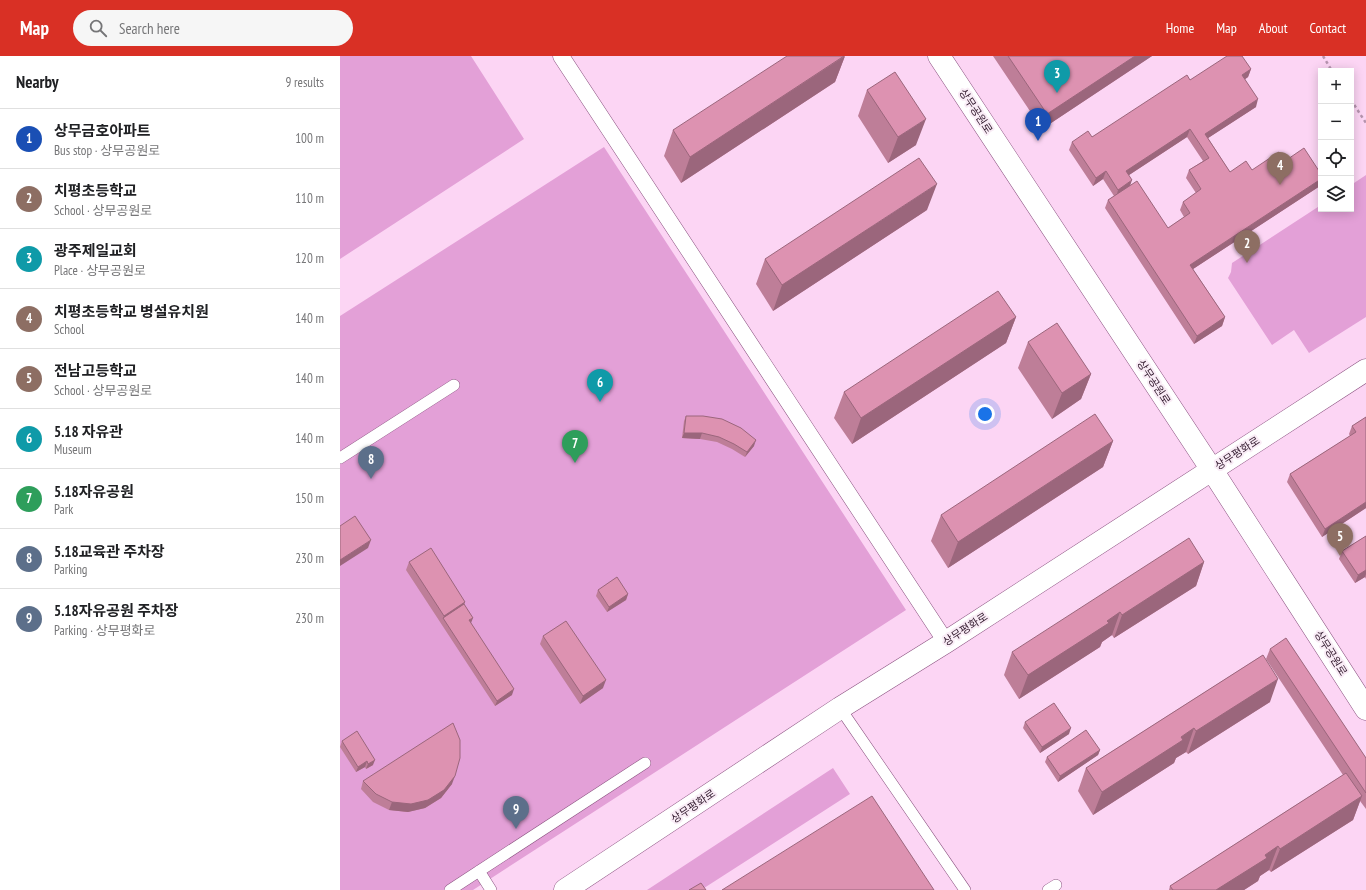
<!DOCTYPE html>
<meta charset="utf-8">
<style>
:root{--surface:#fff;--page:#f6f6f6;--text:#202124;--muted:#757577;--line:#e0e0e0;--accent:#d93025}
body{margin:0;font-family:"PT Sans Narrow","Noto Sans KR",sans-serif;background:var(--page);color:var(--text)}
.controls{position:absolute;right:12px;top:12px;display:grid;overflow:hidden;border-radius:0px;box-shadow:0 2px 10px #0003}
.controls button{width:36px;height:36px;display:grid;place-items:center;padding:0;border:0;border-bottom:1px solid var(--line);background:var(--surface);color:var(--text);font:20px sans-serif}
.you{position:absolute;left:645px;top:358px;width:14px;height:14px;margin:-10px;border:3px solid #fff;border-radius:50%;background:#1a73e8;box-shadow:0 0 0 6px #1a73e833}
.badge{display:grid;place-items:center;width:26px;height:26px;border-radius:50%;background:var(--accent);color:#fff;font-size:13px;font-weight:700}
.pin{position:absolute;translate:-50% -33px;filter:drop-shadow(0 1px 2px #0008)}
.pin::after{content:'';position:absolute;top:21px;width:14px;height:12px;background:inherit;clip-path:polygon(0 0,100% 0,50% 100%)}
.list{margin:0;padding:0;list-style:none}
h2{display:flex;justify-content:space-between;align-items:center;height:52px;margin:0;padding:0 16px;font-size:17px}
h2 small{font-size:13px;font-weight:400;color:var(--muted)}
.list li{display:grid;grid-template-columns:26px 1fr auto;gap:12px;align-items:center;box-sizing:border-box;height:60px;padding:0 16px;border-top:1px solid var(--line)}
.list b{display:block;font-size:15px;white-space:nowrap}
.list p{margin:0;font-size:13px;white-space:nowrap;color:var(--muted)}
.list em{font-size:13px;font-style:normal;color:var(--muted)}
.icon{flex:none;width:22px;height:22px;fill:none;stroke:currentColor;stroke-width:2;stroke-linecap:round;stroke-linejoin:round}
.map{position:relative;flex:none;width:1026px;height:834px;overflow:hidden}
header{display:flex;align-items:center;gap:24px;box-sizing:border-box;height:56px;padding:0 20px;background:var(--accent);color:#fff}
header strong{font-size:19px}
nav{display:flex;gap:22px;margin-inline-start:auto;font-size:14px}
.search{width:280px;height:36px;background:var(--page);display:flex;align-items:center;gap:10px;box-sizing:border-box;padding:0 14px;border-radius:22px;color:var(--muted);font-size:15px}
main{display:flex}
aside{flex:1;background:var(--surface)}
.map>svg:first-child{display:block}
</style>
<header>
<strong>Map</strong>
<div class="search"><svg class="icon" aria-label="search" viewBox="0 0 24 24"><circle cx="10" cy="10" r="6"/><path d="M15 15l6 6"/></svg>Search here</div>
<nav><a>Home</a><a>Map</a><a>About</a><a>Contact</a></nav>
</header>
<main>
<aside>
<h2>Nearby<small>9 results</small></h2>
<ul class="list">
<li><span class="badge" style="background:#1a4fb4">1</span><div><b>상무금호아파트</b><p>Bus stop · 상무공원로</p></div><em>100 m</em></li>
<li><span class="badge" style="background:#8d6e63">2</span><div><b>치평초등학교</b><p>School · 상무공원로</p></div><em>110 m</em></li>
<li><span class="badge" style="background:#0f9aa8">3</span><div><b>광주제일교회</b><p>Place · 상무공원로</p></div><em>120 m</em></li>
<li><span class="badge" style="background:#8d6e63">4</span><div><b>치평초등학교 병설유치원</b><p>School</p></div><em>140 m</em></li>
<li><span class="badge" style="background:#8d6e63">5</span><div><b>전남고등학교</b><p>School · 상무공원로</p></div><em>140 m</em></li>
<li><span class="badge" style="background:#0f9aa8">6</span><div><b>5.18 자유관</b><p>Museum</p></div><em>140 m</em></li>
<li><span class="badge" style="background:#2e9e5b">7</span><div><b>5.18자유공원</b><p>Park</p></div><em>150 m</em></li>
<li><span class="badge" style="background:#5c6f8a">8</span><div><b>5.18교육관 주차장</b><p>Parking</p></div><em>230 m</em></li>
<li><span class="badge" style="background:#5c6f8a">9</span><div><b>5.18자유공원 주차장</b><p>Parking · 상무평화로</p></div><em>230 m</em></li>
</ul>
</aside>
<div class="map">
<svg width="1026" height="834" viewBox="0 0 1026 834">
<rect width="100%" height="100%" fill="#fcd5f4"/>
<path fill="#e3a0d7" d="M0,0H131L184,83L0,203Z
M264,91L566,554L133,834H0V260Z
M1026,119V261L969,297L954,274L932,289L888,222L891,216L892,207L981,149V153H1011V129Z
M493,712L510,738L361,834H307Z"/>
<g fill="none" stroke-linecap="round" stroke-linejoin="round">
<g stroke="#8b5381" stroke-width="12">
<path id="service" d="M0,402L114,329
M500,652L625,834
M139,815L151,834
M110,834L305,707
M708,834L716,829"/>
</g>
<g stroke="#8b5381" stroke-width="17">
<path id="pedestrian" d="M221,0L606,586"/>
</g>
<g stroke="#8b5381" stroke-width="23">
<path id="tertiary" d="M599,0L872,414L1026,653
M225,834L500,652L606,586L1026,314"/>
</g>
<path stroke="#b694af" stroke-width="2.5" stroke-dasharray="3 3" stroke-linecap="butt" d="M983,0L992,15
M1011,44L1026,67"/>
<use href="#service" stroke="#fff" stroke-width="11"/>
<use href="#pedestrian" stroke="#fff" stroke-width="16"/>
<use href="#tertiary" stroke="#fff" stroke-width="22"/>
</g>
<path fill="#be7e98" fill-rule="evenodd" d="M505,0L495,26L341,127L324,100L333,74Z
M653,0H812L702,73Z
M911,13L908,21L905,23L916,51L868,82L890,116L912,114L945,105L981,118V127L980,130L853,213L885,261L882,270L854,288L765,152L768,144L774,140L763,123L753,130L729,94L732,86L752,81L850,24ZM847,81L863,105L849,114L846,122L856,137L843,146L840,154L844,161L828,172L790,129L789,119Z
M527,34L576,89L548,107L518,60Z
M587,154L433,255L416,228L425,203Z
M676,261L666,287L512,388L494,362L504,336Z
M688,286L751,318L741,343L712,363L678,312Z
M346,360L414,390L405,401L392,393L377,386L360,383L342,382L344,365Z
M1026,361V452L982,481L947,426L950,418L1010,380L1009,378L1012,370Z
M773,385L763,411L608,512L591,485L601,459Z
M1026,480V523L1025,521L1015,527L999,503L1002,495Z
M69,506L125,546L124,548L131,567L172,639L155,650L66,514Z
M864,506L856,530L774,582L772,579L762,586L760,591L679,643L664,619L672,596Z
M258,534L288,538L286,544L267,556L256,540Z
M203,580L263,632L240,648L200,588Z
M930,593L1026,702V753L1020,745L1013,764L931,816L929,814L920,820L918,825L904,834H829L830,830L1003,719L926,603Z
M923,599L930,646L848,698L846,696L836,702L834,707L753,759L738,735L746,712Z
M685,666L729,678L700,697L683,672Z
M2,685L33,709L26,713L25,711L16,716L0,691Z
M760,694L758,699L718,726L705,706L707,701Z
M23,725L112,728L101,742L85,752L68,756L49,754L33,746L21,733Z"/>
<path fill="#9b667c" d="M505,0L495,26L341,127L350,101Z
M795,0H812L702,73L707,58Z
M911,13L908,21L900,27L902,19Z
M918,43L916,51L862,86L865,78Z
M586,63L576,89L548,107L558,81Z
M850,73L847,81L783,123L786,115Z
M766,115L763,123L753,130L756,122Z
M981,123V127L980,130L847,217L850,209Z
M792,124L789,133L776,142L778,134Z
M597,128L587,154L433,255L442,229Z
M676,261L666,287L512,388L521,362Z
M885,261L882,270L854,288L857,280Z
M751,318L741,343L712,363L722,337Z
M344,377H362L360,383L342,382Z
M416,384L414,390L405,401L407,396Z
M773,385L763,411L608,512L618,486Z
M1026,446V452L982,481L985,473Z
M31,484L28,492L0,510V504Z
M864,506L856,530L774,582L782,559Z
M1026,514V518L1025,521L1015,527L1018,519Z
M288,538L286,544L267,556L269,551Z
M125,546L122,554L103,562L104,560Z
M780,556L772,579L762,586L760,591L679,643L688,619Z
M133,562L131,567L129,564Z
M938,623L930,646L848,698L856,675Z
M266,624L263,632L240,648L243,640Z
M174,633L172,639L155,650L157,645Z
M731,672L729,678L700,697L702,691Z
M854,672L846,696L836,702L834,707L753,759L762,736Z
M760,694L758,699L718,726L720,720Z
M35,704L33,709L26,713L28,708Z
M27,705L25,711L16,716L18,711Z
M115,720L112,728L101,742L85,752L68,756L49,754L52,746Z
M1022,740L1013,764L931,816L940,793Z
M938,790L929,814L920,820L918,825L904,834H876L925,799Z"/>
<path fill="#dd92b1" stroke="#9b667c" d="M447,0H504L350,101L333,74Z
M668,0H795L707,58Z
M887,0H902L911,13L902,19L918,43L865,78L890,116L906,105L912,114L939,96L945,105L964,92L981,118V123L850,209L885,261L857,280L768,144L797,125L828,172L850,157L843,146L861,133L849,114L869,102L850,73L786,115L792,124L778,134L766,115L756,122L732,86L748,75L752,81L847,19L850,24Z
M555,16L586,63L558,81L527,34Z
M579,102L597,128L442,229L425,203Z
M658,235L676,261L521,362L504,336Z
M717,267L751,318L722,337L688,286Z
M755,358L773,385L618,486L601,459Z
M346,360H363L382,363L401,372L416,384L407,396L394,388L379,381L362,377H344Z
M1026,361V446L985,473L950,418L1016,376L1012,370Z
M15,460L31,484L0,504V470Z
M1026,480V514L1018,519L1002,495Z
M849,482L864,506L782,559L780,556L767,565L769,567L688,619L672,596Z
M91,492L125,546L104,560L69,506Z
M277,521L288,538L269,551L258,534Z
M124,548L133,562L129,564L174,633L157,645L103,562Z
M226,565L266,624L243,640L203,580Z
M946,582L1026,702V737L930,593Z
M923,599L938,623L856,675L854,672L841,681L843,684L762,736L746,712Z
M714,647L731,672L702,691L685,666Z
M113,667L120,684V702L115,720L104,734L88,744L71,748L52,746L36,738L23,725Z
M746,674L760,694L720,720L707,701Z
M17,675L35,704L28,708L27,705L18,711L2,685Z
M1006,717L1022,740L940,793L938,790L925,799L927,802L876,834H833L830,830Z
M532,740L594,834H382Z
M361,827L366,834H349Z"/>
<g text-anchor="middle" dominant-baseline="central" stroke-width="4" stroke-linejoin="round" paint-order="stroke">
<g font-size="11" fill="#321a2e" stroke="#f9ecf6">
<text transform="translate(636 55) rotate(57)">상무공원로</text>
<text transform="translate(814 326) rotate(57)">상무공원로</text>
<text transform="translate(897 397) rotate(-33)">상무평화로</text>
<text transform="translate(625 573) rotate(-33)">상무평화로</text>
<text transform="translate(991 597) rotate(58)">상무공원로</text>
<text transform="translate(353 750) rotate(-34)">상무평화로</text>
</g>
</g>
</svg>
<div class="controls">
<button>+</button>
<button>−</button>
<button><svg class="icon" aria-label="locate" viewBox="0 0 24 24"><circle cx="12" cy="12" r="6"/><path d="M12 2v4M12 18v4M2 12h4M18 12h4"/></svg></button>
<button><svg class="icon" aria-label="layers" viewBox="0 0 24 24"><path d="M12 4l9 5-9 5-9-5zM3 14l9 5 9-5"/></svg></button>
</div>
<div class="you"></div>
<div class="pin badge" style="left:698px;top:85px;background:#1a4fb4">1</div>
<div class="pin badge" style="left:907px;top:207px;background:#8d6e63">2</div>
<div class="pin badge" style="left:717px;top:37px;background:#0f9aa8">3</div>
<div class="pin badge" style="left:940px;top:129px;background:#8d6e63">4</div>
<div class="pin badge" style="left:1000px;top:500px;background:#8d6e63">5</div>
<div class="pin badge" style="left:260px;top:346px;background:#0f9aa8">6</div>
<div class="pin badge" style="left:235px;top:407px;background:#2e9e5b">7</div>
<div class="pin badge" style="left:31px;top:423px;background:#5c6f8a">8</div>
<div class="pin badge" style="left:176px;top:773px;background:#5c6f8a">9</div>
</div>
</main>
